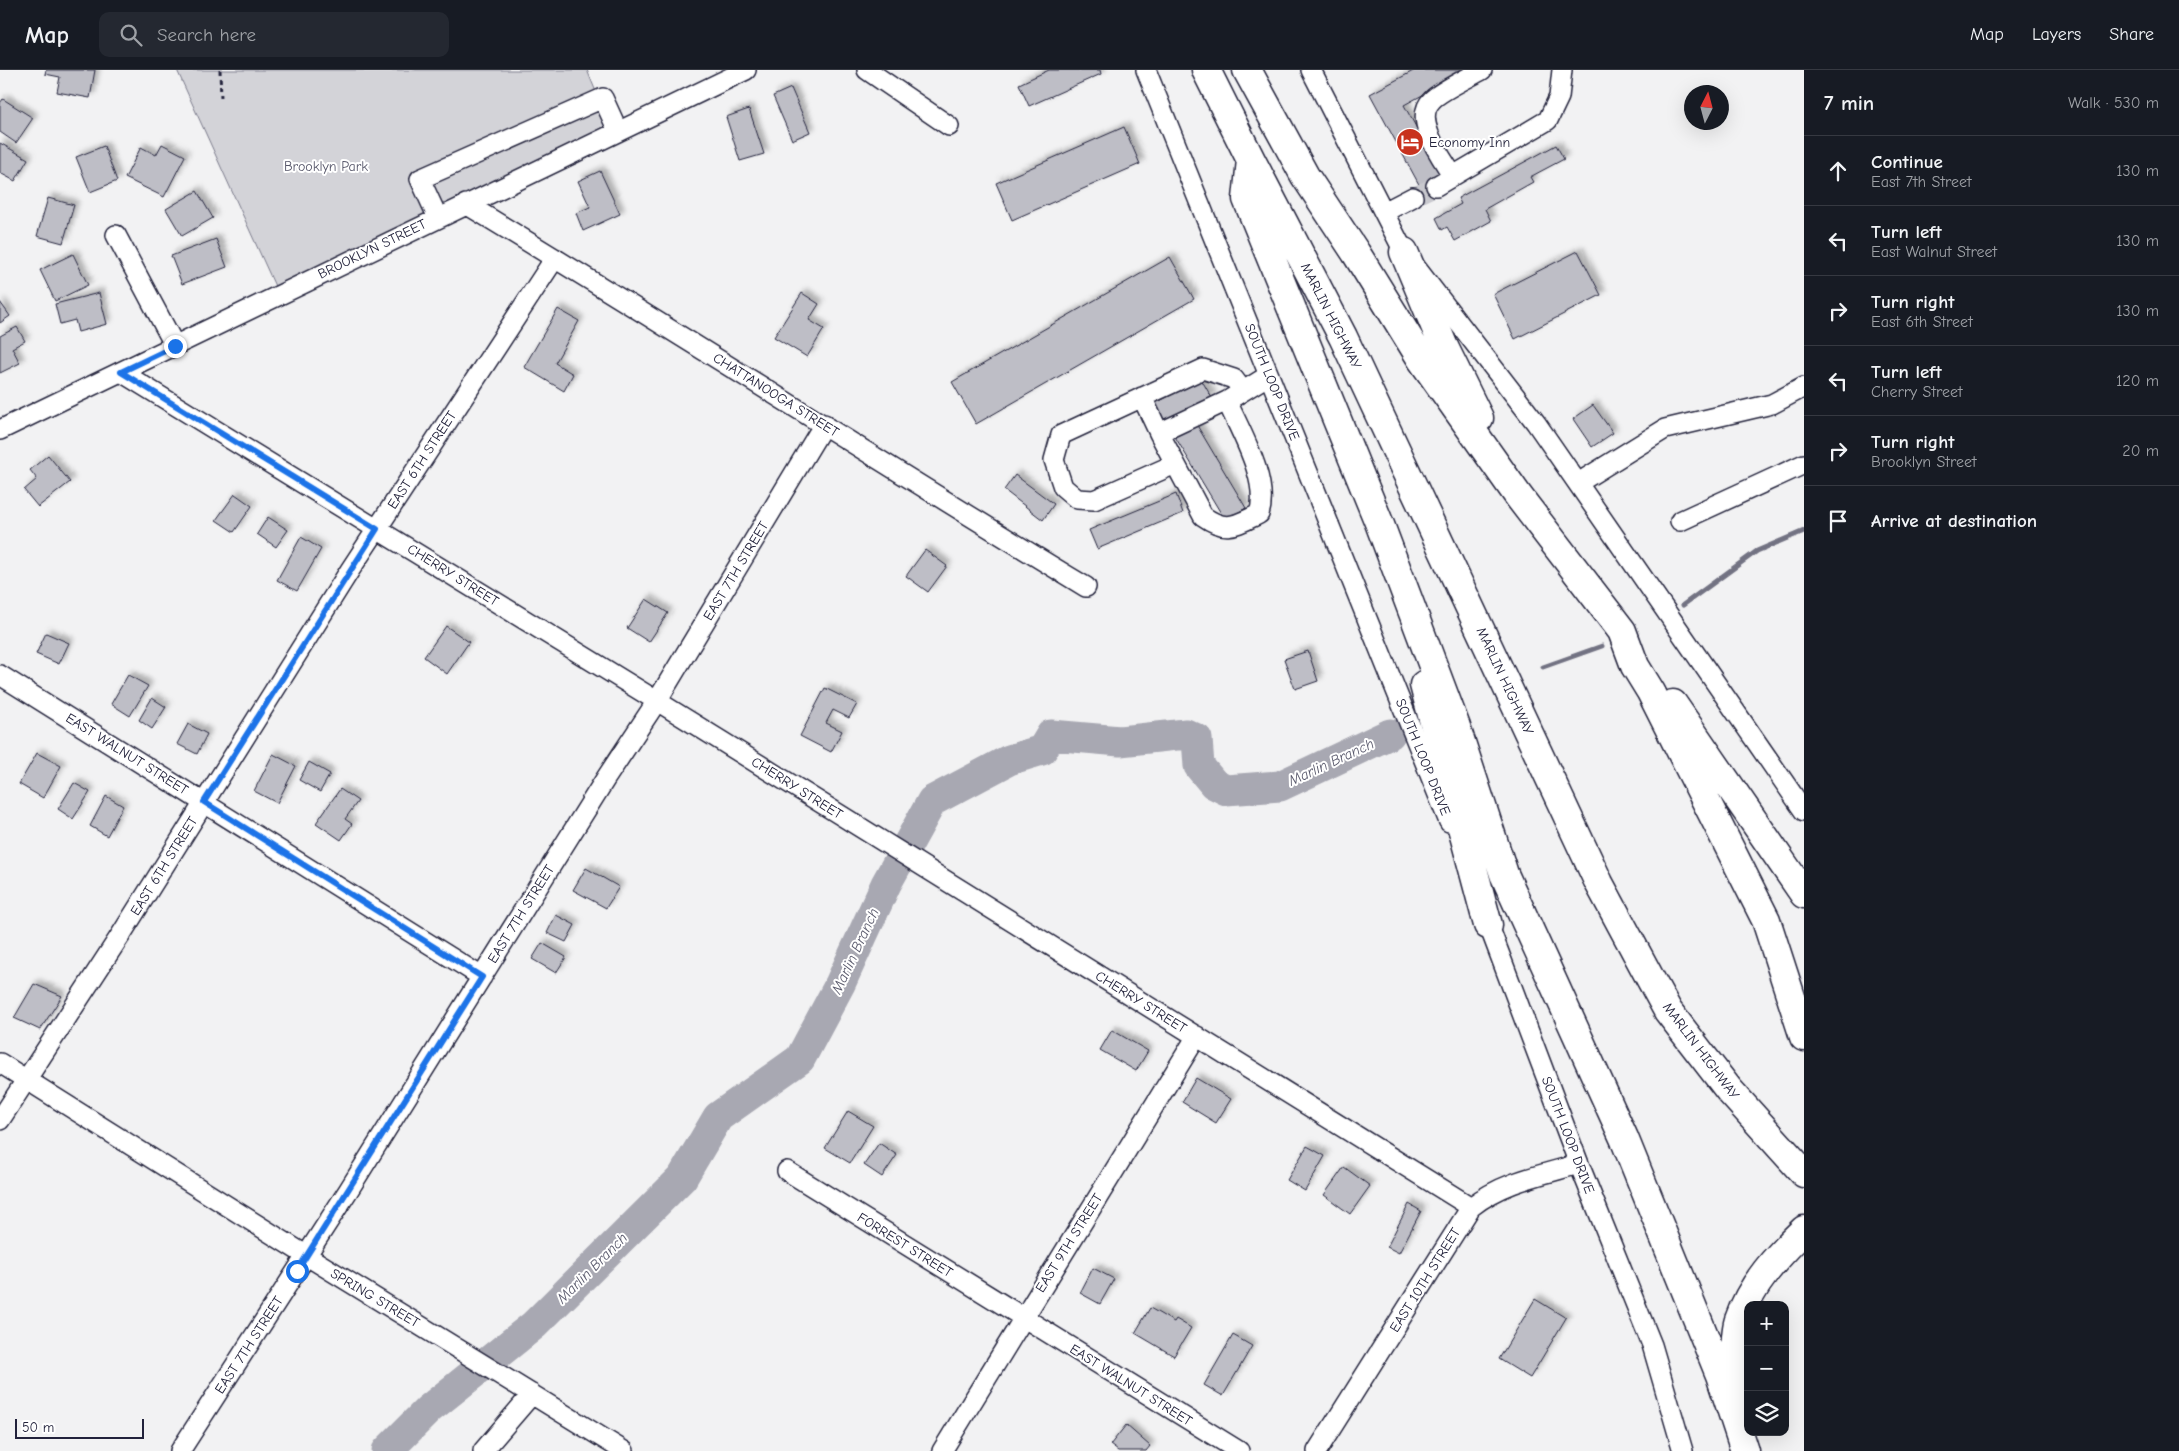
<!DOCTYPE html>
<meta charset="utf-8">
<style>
:root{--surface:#171b24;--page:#242831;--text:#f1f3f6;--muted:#9ea1a6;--line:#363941}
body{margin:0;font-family:"Comic Neue",sans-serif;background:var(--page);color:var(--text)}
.controls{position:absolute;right:15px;bottom:15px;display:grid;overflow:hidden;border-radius:10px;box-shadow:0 5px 20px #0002}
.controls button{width:45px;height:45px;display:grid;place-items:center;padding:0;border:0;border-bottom:1px solid var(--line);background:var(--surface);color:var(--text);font:25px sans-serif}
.compass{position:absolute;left:1684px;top:15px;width:45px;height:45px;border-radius:50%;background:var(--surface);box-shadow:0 5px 20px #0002;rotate:6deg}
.scale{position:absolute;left:15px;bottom:12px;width:129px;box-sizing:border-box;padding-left:5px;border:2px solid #22223b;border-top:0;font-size:14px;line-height:18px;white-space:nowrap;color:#22223b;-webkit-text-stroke:4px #fff;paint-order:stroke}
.stop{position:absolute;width:15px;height:15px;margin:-11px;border:4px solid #1a73e8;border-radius:50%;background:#fff}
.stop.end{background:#1a73e8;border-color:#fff;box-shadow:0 1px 5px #0008}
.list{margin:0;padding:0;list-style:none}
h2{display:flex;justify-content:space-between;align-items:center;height:65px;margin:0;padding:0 20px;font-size:21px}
h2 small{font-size:16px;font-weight:400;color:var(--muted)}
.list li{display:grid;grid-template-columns:32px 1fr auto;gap:15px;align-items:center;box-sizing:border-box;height:70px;padding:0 20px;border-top:1px solid var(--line)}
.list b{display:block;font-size:19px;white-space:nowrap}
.list p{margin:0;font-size:16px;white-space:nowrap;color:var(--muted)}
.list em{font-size:16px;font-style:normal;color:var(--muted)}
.icon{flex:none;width:28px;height:28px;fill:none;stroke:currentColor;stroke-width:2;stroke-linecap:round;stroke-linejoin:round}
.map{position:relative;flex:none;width:1804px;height:1381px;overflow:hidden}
header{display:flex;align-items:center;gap:30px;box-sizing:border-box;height:70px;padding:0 25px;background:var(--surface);border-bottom:1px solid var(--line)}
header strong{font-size:24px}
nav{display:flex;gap:28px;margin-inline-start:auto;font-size:18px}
.search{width:350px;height:45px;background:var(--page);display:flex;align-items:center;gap:12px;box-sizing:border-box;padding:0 18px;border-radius:10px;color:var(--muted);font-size:19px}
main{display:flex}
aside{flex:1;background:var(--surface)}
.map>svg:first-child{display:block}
</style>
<header>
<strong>Map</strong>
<div class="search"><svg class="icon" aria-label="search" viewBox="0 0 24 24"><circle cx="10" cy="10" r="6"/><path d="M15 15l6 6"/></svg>Search here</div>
<nav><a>Map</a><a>Layers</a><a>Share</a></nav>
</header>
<main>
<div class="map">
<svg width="1804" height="1381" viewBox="0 0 1804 1381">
<defs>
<filter id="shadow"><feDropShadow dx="4.5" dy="-4.5" stdDeviation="2.5" flood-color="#0004"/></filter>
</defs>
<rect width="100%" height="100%" fill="#f2f2f3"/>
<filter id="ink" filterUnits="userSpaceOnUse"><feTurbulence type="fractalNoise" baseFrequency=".02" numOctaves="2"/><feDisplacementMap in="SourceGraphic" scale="10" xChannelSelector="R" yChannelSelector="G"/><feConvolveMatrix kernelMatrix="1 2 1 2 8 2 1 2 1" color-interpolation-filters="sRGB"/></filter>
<g filter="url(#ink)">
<path fill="#d3d3d8" stroke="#7a7a8a" d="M177,0H587L613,63L279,225Z"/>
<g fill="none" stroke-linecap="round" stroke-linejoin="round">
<path stroke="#727282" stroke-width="5" d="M1683,535L1757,481L1804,461
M1543,597L1602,576"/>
<path stroke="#a8a8b2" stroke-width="31" d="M387,1381L429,1339L534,1255L682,1108L718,1047L800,989L840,914L886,814L932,731L1009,690L1042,680L1051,665L1120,671L1186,664L1197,669L1199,696L1214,714L1226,720L1280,716L1390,664"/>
</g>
<path fill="#bebec6" stroke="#22223b" filter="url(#shadow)" d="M46,0H95L90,28L57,22L60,7L45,4Z
M1049,0H1100L1101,4L1029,36L1019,14Z
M1415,0H1469L1404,35L1444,108L1422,120L1370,24Z
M791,18L810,62L792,70L773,26Z
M3,29L33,48L16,73L0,62V33Z
M749,39L764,84L740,91L726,47Z
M1124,57L1140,94L1012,150L996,113Z
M0,73L28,89L15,111L0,103Z
M162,74L185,86L164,127L125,108L141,77L156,85Z
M1556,75L1564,89L1530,107L1533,112L1485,139L1491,151L1455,171L1447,157L1442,160L1436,148L1461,134L1458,128Z
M104,76L117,111L90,122L76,87Z
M600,101L620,144L583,161L576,143L590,137L578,111Z
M197,121L213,148L182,166L166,139Z
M48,128L74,135L63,173L37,166Z
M216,169L227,197L182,214L171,186Z
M1578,181L1601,225L1515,269L1493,224Z
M73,184L88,215L55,231L40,200Z
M1170,187L1194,229L976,354L952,312Z
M99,223L107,254L78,262L75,250L60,254L55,234Z
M802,223L819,234L809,250L824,259L807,287L774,267Z
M0,232L10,246L0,253Z
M558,239L579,251L555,293L573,304L564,321L524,297Z
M17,257L25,271L12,278L20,293L0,303V266Z
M1201,309L1212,328L1165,354L1154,334Z
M1593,335L1613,363L1592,377L1573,349Z
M1195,352L1246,438L1225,450L1174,365Z
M48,385L70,412L38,437L24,420L37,409L30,400Z
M1015,405L1054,434L1043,450L1004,420Z
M235,424L252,436L234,462L216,450Z
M1176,424L1183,443L1097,479L1089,460Z
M268,447L288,460L276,477L257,464Z
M301,467L321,479L297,521L277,510Z
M925,480L947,496L928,522L906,506Z
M646,529L668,543L649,572L627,558Z
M446,556L469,572L447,604L424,587Z
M46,563L69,573L59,594L36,584Z
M1308,581L1318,611L1295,619L1284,589Z
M128,605L148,616L130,646L111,634Z
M825,618L857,634L849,648L833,640L826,653L842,661L831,682L800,666Z
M152,628L166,637L152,659L139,650Z
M188,654L207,664L197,684L177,674Z
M37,683L61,696L43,728L19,714Z
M273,684L296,696L277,733L254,721Z
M309,692L330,704L320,722L299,710Z
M74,713L90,722L73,749L58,739Z
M340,719L358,731L345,749L352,754L341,770L316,753Z
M106,726L123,736L107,766L90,756Z
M586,798L619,817L606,838L573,820Z
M556,845L575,855L566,872L547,863Z
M542,873L566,887L556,903L532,889Z
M34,914L62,926L40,960L14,948Z
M1112,960L1148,981L1136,1001L1100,980Z
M1196,1008L1231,1029L1216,1053L1182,1032Z
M848,1041L873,1056L850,1093L825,1078Z
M879,1073L897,1085L882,1107L864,1095Z
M1307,1076L1325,1086L1305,1121L1287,1110Z
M1344,1097L1370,1116L1350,1144L1324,1125Z
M1409,1134L1421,1141L1399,1183L1387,1177Z
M1093,1198L1114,1209L1100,1234L1080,1223Z
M1535,1229L1566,1248L1530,1308L1499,1289Z
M1150,1238L1174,1252L1176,1249L1191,1258L1174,1286L1135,1263Z
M1233,1265L1252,1276L1223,1326L1204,1315Z
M1126,1355L1150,1376L1146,1381H1118L1110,1375Z"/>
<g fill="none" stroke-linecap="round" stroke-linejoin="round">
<path stroke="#c8c8ce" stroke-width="19" stroke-dasharray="19 9" stroke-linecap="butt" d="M1413,127L1436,116"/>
<g stroke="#22223b" stroke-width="22">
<path id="minor" d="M867,0L949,56
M1146,0L1449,752
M1311,0L1404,182L1536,353L1804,741
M1453,106C1442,88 1412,49 1432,30C1440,21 1470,7 1482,0
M1436,116L1548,50L1559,27L1562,0
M466,134C674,260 878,391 1086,517
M1384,142L1413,127
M438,148L420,109L603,28L618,61
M116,165L175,276
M121,302L657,631L1471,1137
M1142,327L1159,363
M1227,331L1159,363L1203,446C1227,463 1235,455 1259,444C1270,411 1240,361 1227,331L1269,305
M0,360L746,0
M1175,394L1094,430L1077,429L1063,417L1054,390L1061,365L1203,299L1234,309L1243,321
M1578,413L1665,359L1772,334L1804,317
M1680,451L1804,394
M0,605L482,907
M1484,843L1579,1094L1652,1275L1683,1381
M0,993L307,1186L624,1381
M0,1050L122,863L350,500L555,188
M787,1101L1239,1381
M180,1381L348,1121L606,708L657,631L824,354
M483,1381L532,1324
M942,1381L1197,966
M1317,1381L1471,1137C1502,1112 1541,1105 1579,1094"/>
</g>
<g stroke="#22223b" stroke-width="31">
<path id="highway" d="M1206,0L1251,90L1343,267L1599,813L1650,908L1668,941L1729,1020L1804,1103
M1247,0L1305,106L1356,183L1422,290L1519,427L1622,561L1635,596L1651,622L1766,850L1804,967
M1251,90L1247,129L1380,455L1456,657L1504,804L1624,1068L1720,1305L1745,1381
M1404,182L1443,275L1479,348
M1424,615L1488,855
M1673,634L1804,824
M1738,1331C1736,1312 1733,1266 1739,1250C1751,1214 1778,1185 1804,1160"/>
</g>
<path stroke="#22223b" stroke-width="3" stroke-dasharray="4 4" stroke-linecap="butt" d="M220,0L221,29"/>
<use href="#minor" stroke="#fff" stroke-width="19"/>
<use href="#highway" stroke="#fff" stroke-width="28"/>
</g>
</g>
<g fill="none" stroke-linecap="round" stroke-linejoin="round" filter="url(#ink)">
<path stroke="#1a73e8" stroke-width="6" d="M175,276L121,302L377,459L204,732L482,907L297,1201"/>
</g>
<defs>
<g id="hotel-disc" transform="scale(1.4375)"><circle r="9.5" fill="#c8321e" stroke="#fff"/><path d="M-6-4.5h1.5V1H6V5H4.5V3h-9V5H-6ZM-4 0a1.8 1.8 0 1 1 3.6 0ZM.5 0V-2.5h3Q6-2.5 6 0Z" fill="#fff"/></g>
</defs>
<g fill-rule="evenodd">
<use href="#hotel-disc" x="1410" y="72"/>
</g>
<g text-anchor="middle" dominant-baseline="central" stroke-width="4" stroke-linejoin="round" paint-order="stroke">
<g font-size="14" fill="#22223b" stroke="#fff" text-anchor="start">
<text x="1429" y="72">Economy Inn</text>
</g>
<g font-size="14" fill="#57576a" stroke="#fff">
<text x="326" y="96">Brooklyn Park</text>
</g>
<g font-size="14" fill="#22223b" stroke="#fff">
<text transform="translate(372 179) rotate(-26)">BROOKLYN STREET</text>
<text transform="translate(1331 246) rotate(63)">MARLIN HIGHWAY</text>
<text transform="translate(1272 312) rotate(68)">SOUTH LOOP DRIVE</text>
<text transform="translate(776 325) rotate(32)">CHATTANOOGA STREET</text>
<text transform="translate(422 390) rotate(-57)">EAST 6TH STREET</text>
<text transform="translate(736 501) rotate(-59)">EAST 7TH STREET</text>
<text transform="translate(453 505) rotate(32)">CHERRY STREET</text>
<text transform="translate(1505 611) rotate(65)">MARLIN HIGHWAY</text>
<text transform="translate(127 684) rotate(32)">EAST WALNUT STREET</text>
<text transform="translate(1423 687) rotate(68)">SOUTH LOOP DRIVE</text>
<text transform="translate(797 718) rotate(32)">CHERRY STREET</text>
<text transform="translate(164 796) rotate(-58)">EAST 6TH STREET</text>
<text transform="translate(521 844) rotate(-58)">EAST 7TH STREET</text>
<text transform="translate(1141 932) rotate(32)">CHERRY STREET</text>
<text transform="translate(1701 981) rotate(53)">MARLIN HIGHWAY</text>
<text transform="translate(1568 1065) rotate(69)">SOUTH LOOP DRIVE</text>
<text transform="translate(1069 1173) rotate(-58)">EAST 9TH STREET</text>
<text transform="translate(905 1175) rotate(32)">FORREST STREET</text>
<text transform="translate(1425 1210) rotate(-58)">EAST 10TH STREET</text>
<text transform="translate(375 1228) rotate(31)">SPRING STREET</text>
<text transform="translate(249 1275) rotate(-57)">EAST 7TH STREET</text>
<text transform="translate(1131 1315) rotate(32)">EAST WALNUT STREET</text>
</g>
<g font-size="15" font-style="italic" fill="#58586b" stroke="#fff">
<text transform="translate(1331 692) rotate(-25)">Marlin Branch</text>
<text transform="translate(855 881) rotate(-65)">Marlin Branch</text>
<text transform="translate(592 1198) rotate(-45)">Marlin Branch</text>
</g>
</g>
</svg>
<div class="controls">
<button>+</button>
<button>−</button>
<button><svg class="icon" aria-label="layers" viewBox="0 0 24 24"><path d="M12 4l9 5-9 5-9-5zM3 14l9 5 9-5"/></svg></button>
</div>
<svg class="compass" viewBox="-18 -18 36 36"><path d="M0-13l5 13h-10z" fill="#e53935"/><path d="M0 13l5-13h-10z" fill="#9ea1a6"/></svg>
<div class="scale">50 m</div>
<div class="stop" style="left:297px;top:1201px"></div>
<div class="stop end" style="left:175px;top:276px"></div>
</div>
<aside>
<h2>7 min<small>Walk · 530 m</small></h2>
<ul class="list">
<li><svg class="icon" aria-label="ahead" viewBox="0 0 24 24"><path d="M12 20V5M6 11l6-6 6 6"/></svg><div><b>Continue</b><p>East 7th Street</p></div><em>130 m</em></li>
<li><svg class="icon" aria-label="left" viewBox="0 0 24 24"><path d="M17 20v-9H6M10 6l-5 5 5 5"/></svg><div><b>Turn left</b><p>East Walnut Street</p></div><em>130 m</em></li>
<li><svg class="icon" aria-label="right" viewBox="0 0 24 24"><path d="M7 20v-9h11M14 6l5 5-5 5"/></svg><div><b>Turn right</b><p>East 6th Street</p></div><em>130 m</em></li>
<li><svg class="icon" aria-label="left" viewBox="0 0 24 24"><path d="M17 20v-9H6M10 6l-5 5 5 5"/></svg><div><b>Turn left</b><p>Cherry Street</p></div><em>120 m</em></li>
<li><svg class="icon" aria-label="right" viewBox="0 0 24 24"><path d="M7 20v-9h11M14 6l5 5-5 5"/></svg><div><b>Turn right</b><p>Brooklyn Street</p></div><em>20 m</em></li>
<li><svg class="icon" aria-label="arrive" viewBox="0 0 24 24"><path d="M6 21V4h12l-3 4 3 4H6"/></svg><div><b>Arrive at destination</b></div></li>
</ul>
</aside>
</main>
